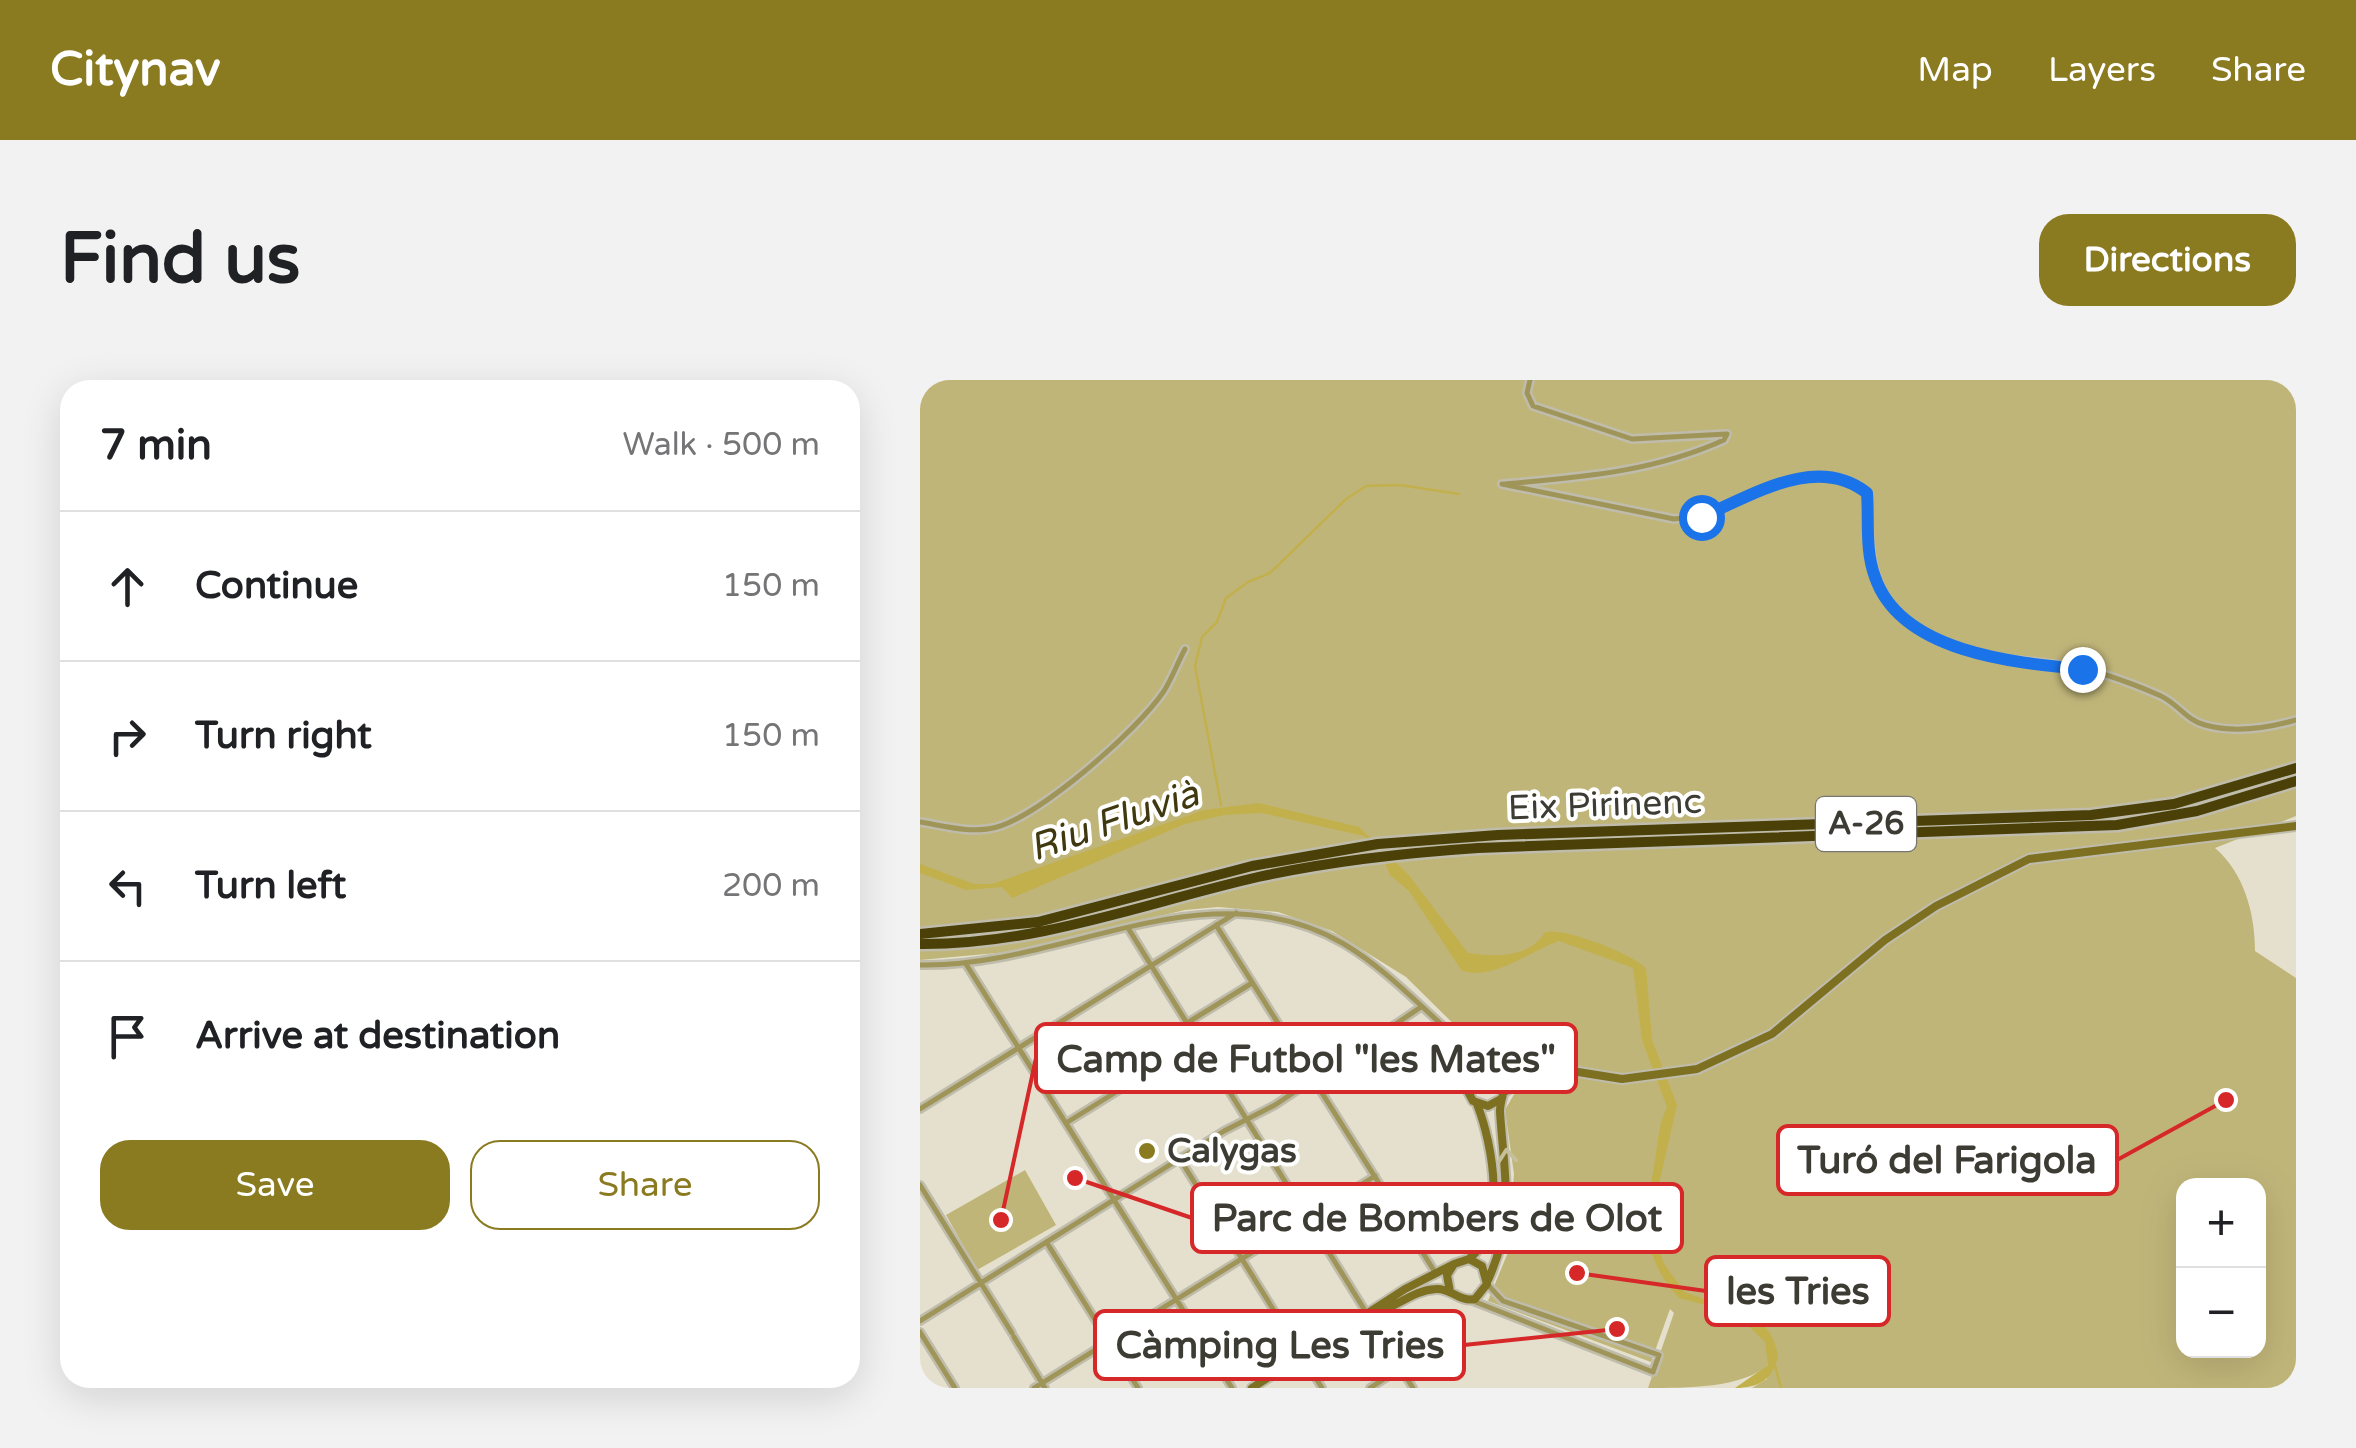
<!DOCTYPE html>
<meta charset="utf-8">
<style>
:root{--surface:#fff;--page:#f2f2f2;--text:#202124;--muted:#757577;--line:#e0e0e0;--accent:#8a7a20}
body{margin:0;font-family:"Varela Round",sans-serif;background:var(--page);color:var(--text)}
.controls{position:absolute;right:30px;bottom:30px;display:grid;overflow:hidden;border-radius:20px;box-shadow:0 10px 40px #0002}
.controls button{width:90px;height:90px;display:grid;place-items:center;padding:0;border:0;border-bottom:2px solid var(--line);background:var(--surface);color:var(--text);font:50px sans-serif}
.stop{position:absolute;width:30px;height:30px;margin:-22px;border:8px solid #1a73e8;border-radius:50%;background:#fff}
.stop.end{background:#1a73e8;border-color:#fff;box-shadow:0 2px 10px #0008}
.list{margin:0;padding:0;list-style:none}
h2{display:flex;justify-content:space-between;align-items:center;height:130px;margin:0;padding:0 40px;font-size:42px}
h2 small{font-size:32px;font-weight:400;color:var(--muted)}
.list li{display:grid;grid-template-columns:65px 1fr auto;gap:30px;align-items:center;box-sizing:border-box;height:150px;padding:0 40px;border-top:2px solid var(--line)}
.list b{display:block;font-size:38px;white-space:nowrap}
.list em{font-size:32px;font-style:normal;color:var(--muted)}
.actions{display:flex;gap:20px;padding:30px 40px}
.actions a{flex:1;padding:22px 0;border:2px solid var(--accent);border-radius:30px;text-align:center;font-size:35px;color:var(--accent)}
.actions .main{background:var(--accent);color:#fff}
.icon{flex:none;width:55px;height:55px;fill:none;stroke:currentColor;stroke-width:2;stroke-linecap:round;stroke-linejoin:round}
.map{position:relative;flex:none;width:1376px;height:1008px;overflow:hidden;border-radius:30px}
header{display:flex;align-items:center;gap:60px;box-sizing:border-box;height:140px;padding:0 50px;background:var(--accent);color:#fff}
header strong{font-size:48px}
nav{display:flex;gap:55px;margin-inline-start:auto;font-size:35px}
.intro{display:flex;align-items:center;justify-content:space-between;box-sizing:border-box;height:240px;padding:0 60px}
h1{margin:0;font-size:70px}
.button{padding:25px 45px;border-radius:30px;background:var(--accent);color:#fff;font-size:35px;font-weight:700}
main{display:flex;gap:60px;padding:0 60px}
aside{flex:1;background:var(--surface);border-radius:30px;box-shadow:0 10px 40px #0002}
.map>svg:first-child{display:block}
</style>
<header>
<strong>Citynav</strong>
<nav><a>Map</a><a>Layers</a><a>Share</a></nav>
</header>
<div class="intro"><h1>Find us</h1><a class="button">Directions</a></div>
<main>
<aside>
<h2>7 min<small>Walk · 500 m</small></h2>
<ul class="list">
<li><svg class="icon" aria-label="ahead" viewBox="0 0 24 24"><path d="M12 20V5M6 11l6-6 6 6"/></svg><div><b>Continue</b></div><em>150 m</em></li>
<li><svg class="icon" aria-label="right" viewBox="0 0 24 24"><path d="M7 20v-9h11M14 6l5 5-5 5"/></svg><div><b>Turn right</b></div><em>150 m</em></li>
<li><svg class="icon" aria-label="left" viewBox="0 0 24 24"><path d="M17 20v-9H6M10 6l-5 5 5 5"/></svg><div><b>Turn left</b></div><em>200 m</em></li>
<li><svg class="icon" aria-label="arrive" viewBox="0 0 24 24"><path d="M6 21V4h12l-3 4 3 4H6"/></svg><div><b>Arrive at destination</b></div></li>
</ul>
<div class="actions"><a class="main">Save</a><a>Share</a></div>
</aside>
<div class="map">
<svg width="1376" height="1008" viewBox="0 0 1376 1008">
<rect width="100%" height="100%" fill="#e4e0cd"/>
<path fill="#c0b579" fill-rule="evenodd" d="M0,0H1376V436L1295,468C1324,493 1335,533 1335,571L1376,598V1008H832L847,999L848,985C822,1008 767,1008 728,1008L754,933L750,929L731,982L568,921L591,865L602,851L589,857L594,794L585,730L596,711L585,685L560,670L486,597L412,551L358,532L298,527L265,530L88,572L0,580ZM1264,806H1338V971H1264Z
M105,790L136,845L57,890L26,835Z"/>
<path fill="#c2b04d" d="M338,423L439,447L488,494L548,573C575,577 610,578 625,552C644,547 713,574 726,588L732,660L757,725L735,822V859L744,884L765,912C802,928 849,925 858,975C854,1000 838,1008 815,1008L848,985L845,962L815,933L759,918C721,878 724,838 734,787C738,765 737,748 747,727L722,660L713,588L639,561C608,572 576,600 542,591L489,511L470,495L461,473L444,456L342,433L304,435L265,444L92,518L82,507L46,510L0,493V484L54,504H72L284,430Z"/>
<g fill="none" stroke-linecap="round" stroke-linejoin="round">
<path stroke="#c2b04d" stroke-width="2.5" d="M301,425L275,286L282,257L297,242L306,218L328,202L350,193L426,119L446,106L480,105L539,114
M855,986L861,1008"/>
<g stroke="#bfbcab" stroke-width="10">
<path id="street" d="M582,104L754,139C817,134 887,66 947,113C951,155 945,195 975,229C1028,290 1115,273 1183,294C1202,300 1223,308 1241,316C1258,324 1266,340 1285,345C1314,353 1348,348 1376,340
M585,104C662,97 733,92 804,60L807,54L712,59L613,26L607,13L610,0
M0,442C25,446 52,454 77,447C122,434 218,350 244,311C252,298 258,282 265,269
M296,545L515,892
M208,548L493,1008
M46,584L312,1008
M0,585C144,588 287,484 424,564C479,597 519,649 571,685
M267,643L332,603
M520,645L547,697
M0,729L316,533
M146,743L278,661
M260,779L402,1008
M0,805L92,953
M127,863L218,1008
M553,921L733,992L739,975L583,921L567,904
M0,941L304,751L355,725L501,627
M0,952L35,1008
M94,957L125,1008
M114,1008L455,796
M450,1008L481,988"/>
</g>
<g stroke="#bfbcab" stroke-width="12">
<path id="secondary" d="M580,690L633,688L702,699L777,689L852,654L965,560L1016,526L1109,479L1376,446
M586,711L606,697L637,694
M549,879C588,848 573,765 557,724
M568,900C596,839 584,795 580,732C579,716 597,692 571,686C562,684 556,688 550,693L546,708L553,721L568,726L581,719
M454,932C475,930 491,910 516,909C532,908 538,922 555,919L567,904L562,886L549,879L534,884L527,895L530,912
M332,1008L485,909L534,884"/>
</g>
<g stroke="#bfbcab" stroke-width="15">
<path id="highway" d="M0,554L118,542L332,486L458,464L578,455L1171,435L1254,424L1376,388
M0,564C117,565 225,523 338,497C411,481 483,473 558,468L1197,445L1277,431L1376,401"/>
</g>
<use href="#street" stroke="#a09559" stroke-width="5"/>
<use href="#secondary" stroke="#7e7021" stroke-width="8"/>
<use href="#highway" stroke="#4a4008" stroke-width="10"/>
</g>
<defs><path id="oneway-chevron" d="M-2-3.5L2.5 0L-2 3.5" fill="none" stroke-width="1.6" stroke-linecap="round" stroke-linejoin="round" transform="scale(2.5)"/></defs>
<use stroke="#c5bf9b" href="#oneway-chevron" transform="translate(587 776) rotate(-95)"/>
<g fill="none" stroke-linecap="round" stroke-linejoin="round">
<path stroke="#1a73e8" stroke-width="12" d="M781,137C832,116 896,73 947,113C949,140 945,171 955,197C981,273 1096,283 1162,289"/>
</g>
<circle fill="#8a7a20" stroke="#fff" stroke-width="4" cx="227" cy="771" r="10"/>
<g text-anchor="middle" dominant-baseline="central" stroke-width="8" stroke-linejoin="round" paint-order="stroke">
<rect fill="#fff" stroke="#777671" stroke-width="2.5" x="896" y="417" width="100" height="54" rx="8"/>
<g font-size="32" font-weight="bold" fill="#3d3c34">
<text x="946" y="444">A-26</text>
</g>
<g font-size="35" fill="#3d3c34" stroke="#fff">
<text transform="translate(685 425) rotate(-2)">Eix Pirinenc</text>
</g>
<g font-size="35" font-weight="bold" fill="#3d3c34" stroke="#fff" text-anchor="start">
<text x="247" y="771">Calygas</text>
</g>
<g font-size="38" font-style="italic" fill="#40380e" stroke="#fff">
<text transform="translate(194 441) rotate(-19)">Riu Fluvià</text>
</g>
</g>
<path fill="none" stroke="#d62828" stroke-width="4" d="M81 840L116 678M1306 720L1197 780M155 798L272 838M657 893L786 911M697 949L544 965"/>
<g fill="#d62828" stroke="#fff" stroke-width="4">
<circle cx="81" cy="840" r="10"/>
<circle cx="1306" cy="720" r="10"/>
<circle cx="155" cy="798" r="10"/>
<circle cx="657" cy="893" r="10"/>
<circle cx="697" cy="949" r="10"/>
</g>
<g fill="#fff" stroke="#d62828" stroke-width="4">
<rect x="116" y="644" width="540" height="68" rx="10"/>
<rect x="858" y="746" width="339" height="68" rx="10"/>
<rect x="272" y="804" width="490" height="68" rx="10"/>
<rect x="786" y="877" width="183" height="68" rx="10"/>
<rect x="175" y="931" width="369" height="68" rx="10"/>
</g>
<g font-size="38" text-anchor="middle" font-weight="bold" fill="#3d3c34">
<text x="386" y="692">Camp de Futbol "les Mates"</text>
<text x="1027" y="793">Turó del Farigola</text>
<text x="517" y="851">Parc de Bombers de Olot</text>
<text x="878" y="924">les Tries</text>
<text x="360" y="978">Càmping Les Tries</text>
</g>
</svg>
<div class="controls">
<button>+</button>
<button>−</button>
</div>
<div class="stop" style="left:781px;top:137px"></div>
<div class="stop end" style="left:1162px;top:289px"></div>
</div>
</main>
